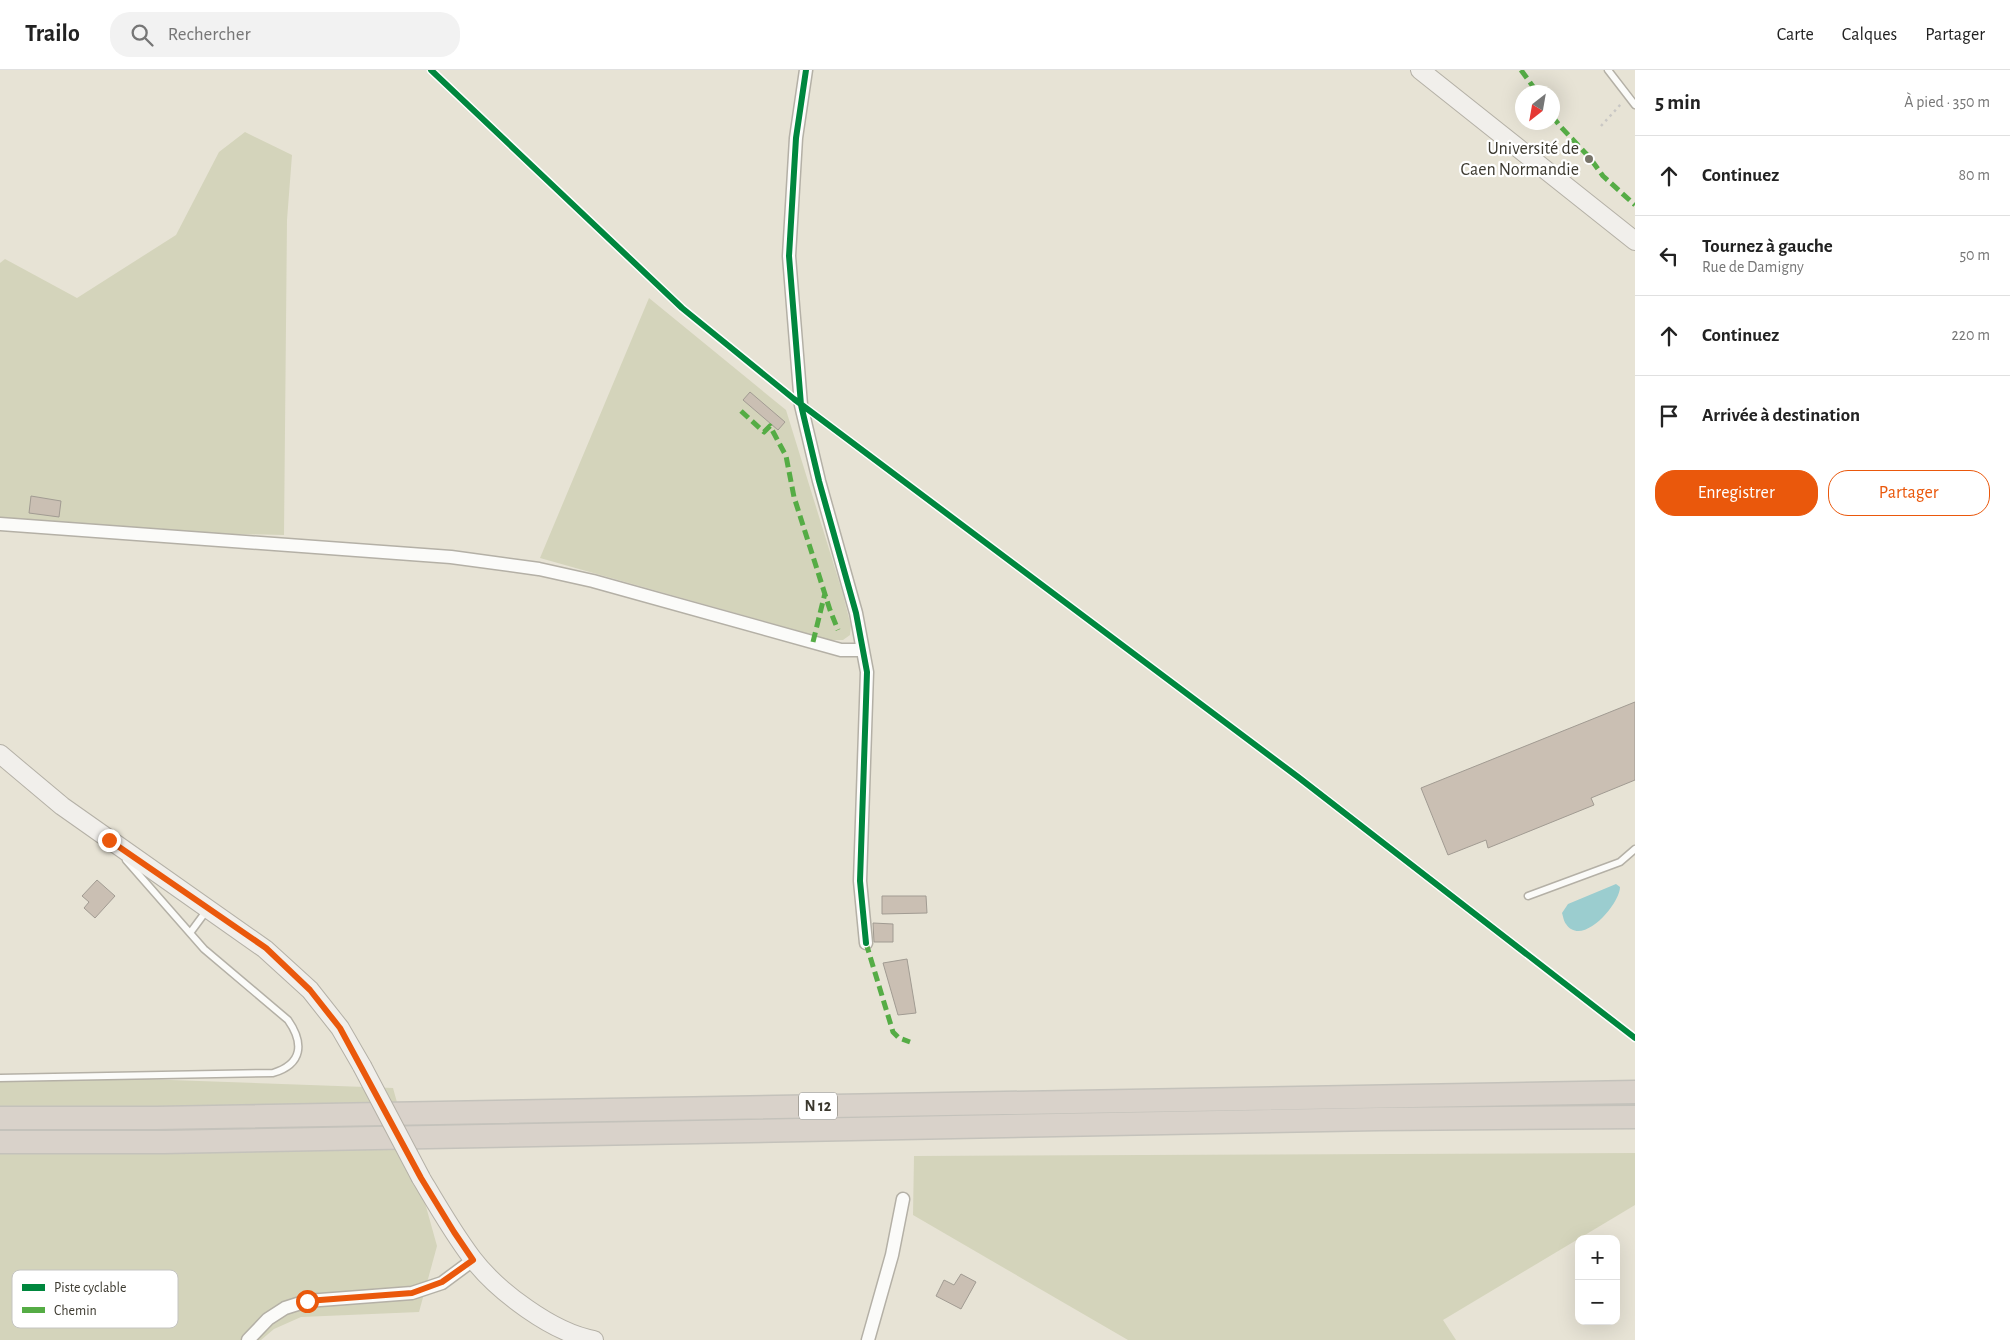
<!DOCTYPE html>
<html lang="fr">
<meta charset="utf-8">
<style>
:root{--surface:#fff;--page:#f2f2f2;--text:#222;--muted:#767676;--line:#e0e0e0;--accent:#ea580c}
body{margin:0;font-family:"Alegreya Sans",sans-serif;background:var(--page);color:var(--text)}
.controls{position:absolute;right:15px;bottom:15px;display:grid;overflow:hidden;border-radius:10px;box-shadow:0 5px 20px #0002}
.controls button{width:45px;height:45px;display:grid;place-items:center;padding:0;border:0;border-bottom:1px solid var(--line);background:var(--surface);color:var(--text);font:25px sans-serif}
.compass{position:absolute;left:1515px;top:15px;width:45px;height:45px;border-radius:50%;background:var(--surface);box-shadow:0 5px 20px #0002;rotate:211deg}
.stop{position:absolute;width:15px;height:15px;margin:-11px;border:4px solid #ea580c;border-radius:50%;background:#fff}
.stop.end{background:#ea580c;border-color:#fff;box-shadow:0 1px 5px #0008}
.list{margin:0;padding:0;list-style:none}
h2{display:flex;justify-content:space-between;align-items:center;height:65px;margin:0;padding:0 20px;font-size:21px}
h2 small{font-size:16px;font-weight:400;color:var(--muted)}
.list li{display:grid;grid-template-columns:32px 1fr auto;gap:15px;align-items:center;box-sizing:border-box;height:80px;padding:0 20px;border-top:1px solid var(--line)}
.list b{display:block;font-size:19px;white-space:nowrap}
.list p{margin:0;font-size:16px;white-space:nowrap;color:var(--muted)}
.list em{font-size:16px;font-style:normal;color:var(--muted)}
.actions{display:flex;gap:10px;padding:15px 20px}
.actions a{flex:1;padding:11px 0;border:1px solid var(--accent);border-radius:20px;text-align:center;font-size:18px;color:var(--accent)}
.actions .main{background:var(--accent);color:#fff}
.icon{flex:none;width:28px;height:28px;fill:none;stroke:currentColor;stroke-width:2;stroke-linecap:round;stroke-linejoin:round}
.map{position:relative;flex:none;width:1635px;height:1270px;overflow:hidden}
header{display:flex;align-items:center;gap:30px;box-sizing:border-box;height:70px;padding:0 25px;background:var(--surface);border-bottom:1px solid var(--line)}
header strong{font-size:24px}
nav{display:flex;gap:28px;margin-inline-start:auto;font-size:18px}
.search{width:350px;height:45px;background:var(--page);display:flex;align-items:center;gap:12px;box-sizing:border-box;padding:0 18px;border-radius:20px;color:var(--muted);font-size:19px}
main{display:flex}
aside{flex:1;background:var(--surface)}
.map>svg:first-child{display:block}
</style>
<header>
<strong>Trailo</strong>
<div class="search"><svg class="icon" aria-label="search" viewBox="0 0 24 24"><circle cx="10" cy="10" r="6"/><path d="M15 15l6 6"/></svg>Rechercher</div>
<nav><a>Carte</a><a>Calques</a><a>Partager</a></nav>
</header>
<main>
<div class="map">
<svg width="1635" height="1270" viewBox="0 0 1635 1270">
<rect width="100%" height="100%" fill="#e7e3d5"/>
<path fill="#d4d4bb" d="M245,62L292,85L287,150L284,465L0,459V193L5,189L77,228L176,165L219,82Z
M649,228L786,340L842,521L851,556L850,565L843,570H831L540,488Z
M0,1004L393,1018L437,1176L419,1242L301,1247L274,1259L261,1270H0Z
M1635,1083V1135L1443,1250L1456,1270H1128L913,1145L914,1086Z"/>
<path fill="#9bcdcf" d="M1616,814L1620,817C1620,834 1582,878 1566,854C1564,852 1563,846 1562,843L1568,834Z"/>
<path fill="#cabfb3" stroke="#a19b92" d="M750,322L785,352L778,360L743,330Z
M31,426L61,431L59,447L29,443Z
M1635,632V710L1591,728L1594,735L1488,778L1486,770L1448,785L1421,718Z
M97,810L115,826L95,848L84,838L89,832L82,826Z
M882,826H926L927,843L882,844Z
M873,853L893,854V872H874Z
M907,889L916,943L898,945L883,893Z
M961,1204L976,1212L961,1239L936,1226L944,1210L954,1215Z"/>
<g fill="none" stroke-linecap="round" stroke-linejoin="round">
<g stroke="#b4b0a6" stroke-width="9">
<path id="lane" d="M1608,0L1635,35
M1528,826L1620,792L1635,779
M190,863L207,840
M0,1008L273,1003C303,994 304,973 288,950L204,879L126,790"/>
</g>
<g stroke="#b4b0a6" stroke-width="15">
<path id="street" d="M806,0L796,68L789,186L801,335L819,411L856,543L867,602L860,811L866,873
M0,454L451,487L539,499L593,511L841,580H863
M248,1270L268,1249L285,1238L307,1231L412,1223L442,1213L473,1190
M868,1270L892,1185L903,1129"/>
</g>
<g stroke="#b4b0a6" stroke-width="20">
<path id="secondary" d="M1420,0L1635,171
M0,684L62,736L265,879L310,920L340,958L362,996
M421,1108C437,1135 453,1163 472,1188C497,1221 553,1263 594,1270"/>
</g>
<g stroke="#c4c2bb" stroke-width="25">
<path id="highway" d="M0,1048H156L1635,1022
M0,1072H164L1378,1049L1635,1047"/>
</g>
<path stroke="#c9c7c4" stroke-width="2.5" stroke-dasharray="2.5 4" stroke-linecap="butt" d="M1601,56L1621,34"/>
<use href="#lane" stroke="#fbfbf9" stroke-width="6"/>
<use href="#street" stroke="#fbfbf9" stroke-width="12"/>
<use href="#secondary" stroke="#f1efeb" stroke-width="18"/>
<use href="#highway" stroke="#d9d2ca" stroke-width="22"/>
<g stroke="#b4b0a6" stroke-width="20" stroke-linecap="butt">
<path id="secondary-bridge" d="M362,996L421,1108"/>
</g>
<use href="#secondary-bridge" stroke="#f1efeb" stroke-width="18"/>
<path stroke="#55ac45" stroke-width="5" stroke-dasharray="10 5" stroke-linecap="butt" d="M1521,0L1537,22
M1552,46L1560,56L1590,88L1603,106L1635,135
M741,341L764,362L770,356L786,386L794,427L830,540L838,560
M813,572L825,523
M866,873L893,962L899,968L910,972"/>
<g stroke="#fff" stroke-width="9">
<path id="cycleway" d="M431,0L682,238L794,329L1298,707L1635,968
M806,0L796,68L789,186L801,335L819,411L856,543L867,602L860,811L866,873"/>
</g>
<use href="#cycleway" stroke="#00873e" stroke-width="6"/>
</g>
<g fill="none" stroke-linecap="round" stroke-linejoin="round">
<path stroke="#ea580c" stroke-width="6" d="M109,770L266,878L310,920L340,958L421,1108L454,1162L473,1190L442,1212L412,1223L307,1231"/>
</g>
<circle fill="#787469" stroke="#fff" stroke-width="2" cx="1589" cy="89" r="5"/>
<g text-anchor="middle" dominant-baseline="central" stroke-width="4.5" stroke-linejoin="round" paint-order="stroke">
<rect fill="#fff" stroke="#76746d" stroke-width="1" x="799" y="1022.5" width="38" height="27" rx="4"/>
<g font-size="16" font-weight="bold" fill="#3c392f">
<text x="818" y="1036">N 12</text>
</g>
<g font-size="18" fill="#3c392f" stroke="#fff" text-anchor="end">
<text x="1579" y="79">Université de<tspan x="1579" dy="21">Caen Normandie</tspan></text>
</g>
</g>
<rect x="12" y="1200" width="166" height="58" rx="8" fill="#fff" stroke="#c4c4c1" stroke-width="1"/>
<rect x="22" y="1214" width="23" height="7" fill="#00873e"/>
<rect x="22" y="1237" width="23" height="6" fill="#55ac45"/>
<g font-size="14" fill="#3c392f">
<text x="54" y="1222">Piste cyclable</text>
<text x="54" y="1245">Chemin</text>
</g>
</svg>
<div class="controls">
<button>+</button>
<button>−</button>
</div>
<svg class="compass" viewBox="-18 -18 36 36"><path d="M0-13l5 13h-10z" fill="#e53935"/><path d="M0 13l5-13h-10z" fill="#767676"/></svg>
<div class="stop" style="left:307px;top:1231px"></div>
<div class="stop end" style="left:109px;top:770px"></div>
</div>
<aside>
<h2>5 min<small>À pied · 350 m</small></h2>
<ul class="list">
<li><svg class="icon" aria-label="ahead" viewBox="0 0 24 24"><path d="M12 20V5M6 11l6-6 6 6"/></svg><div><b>Continuez</b></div><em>80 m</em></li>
<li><svg class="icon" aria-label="left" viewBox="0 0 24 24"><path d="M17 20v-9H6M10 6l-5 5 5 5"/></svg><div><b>Tournez à gauche</b><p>Rue de Damigny</p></div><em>50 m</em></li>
<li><svg class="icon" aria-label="ahead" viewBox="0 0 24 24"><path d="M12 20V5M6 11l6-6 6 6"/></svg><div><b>Continuez</b></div><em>220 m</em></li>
<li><svg class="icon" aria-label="arrive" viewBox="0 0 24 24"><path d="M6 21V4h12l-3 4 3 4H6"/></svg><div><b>Arrivée à destination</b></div></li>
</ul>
<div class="actions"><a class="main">Enregistrer</a><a>Partager</a></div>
</aside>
</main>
